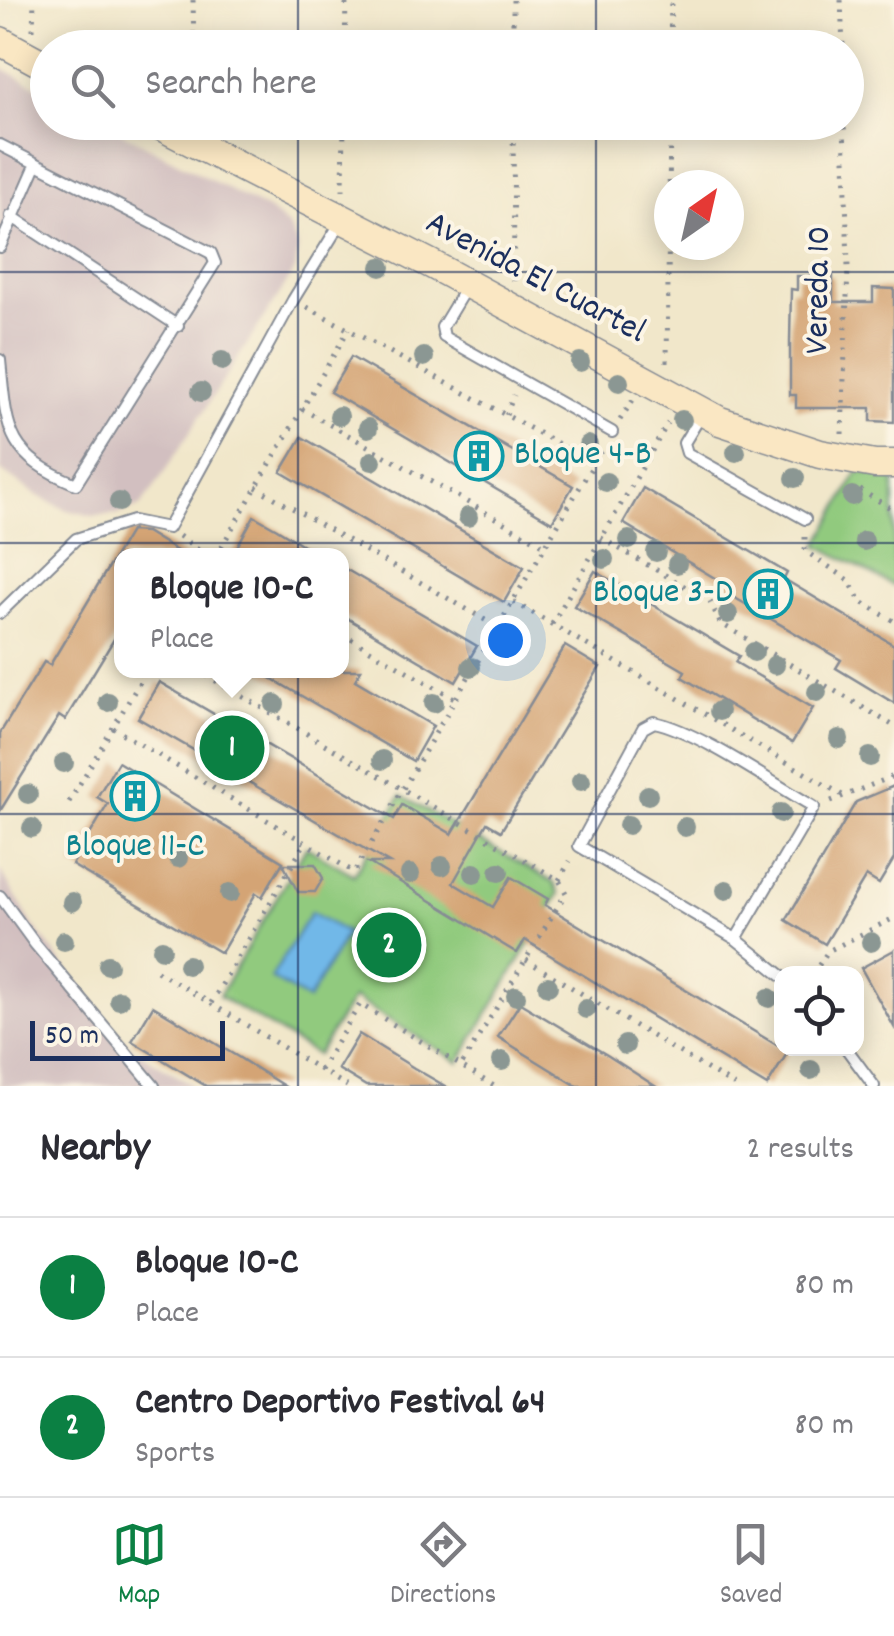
<!DOCTYPE html>
<style>
:root{--surface:#fff;--page:#f7f7f7;--text:#2b2b33;--muted:#7c7c81;--line:#e1e1e2;--accent:#0b8043}
body{margin:0;font-family:Dekko,sans-serif;background:var(--page);color:var(--text)}
.controls{position:absolute;right:30px;bottom:30px;display:grid;overflow:hidden;border-radius:20px;box-shadow:0 5px 25px #0003}
.controls button{width:90px;height:90px;display:grid;place-items:center;padding:0;border:0;border-bottom:2px solid var(--line);background:var(--surface);color:var(--text);font:50px sans-serif}
.compass{position:absolute;left:654px;top:170px;width:90px;height:90px;border-radius:50%;background:var(--surface);box-shadow:0 5px 25px #0003;rotate:34deg}
.scale{position:absolute;left:30px;bottom:25px;width:195px;box-sizing:border-box;padding-left:10px;border:5px solid #1b2f5e;border-top:0;font-size:28px;line-height:35px;white-space:nowrap;color:#1b2f5e;-webkit-text-stroke:8px #fcf5e5;paint-order:stroke}
.you{position:absolute;left:505px;top:640px;width:35px;height:35px;margin:-25px;border:8px solid #fff;border-radius:50%;background:#1a73e8;box-shadow:0 0 0 15px #1a73e833}
.badge{display:grid;place-items:center;width:65px;height:65px;border-radius:50%;background:var(--accent);color:#fff;font-size:32px;font-weight:700}
.pin{position:absolute;translate:-50% -50%;border:5px solid #fff;box-shadow:0 2px 10px #0006}
.popup{position:absolute;left:114px;top:548px;width:235px;height:130px;box-sizing:border-box;display:grid;place-content:center;border-radius:20px;background:var(--surface);filter:drop-shadow(0 2px 8px #0005);font-size:32px;white-space:nowrap;color:var(--muted)}
.popup b{font-size:38px;color:var(--text)}
.popup::after{content:'';position:absolute;left:50%;top:100%;margin-left:-20px;border:20px solid transparent;border-top-color:var(--surface)}
.list{margin:0;padding:0;list-style:none}
h2{display:flex;justify-content:space-between;align-items:center;height:130px;margin:0;padding:0 40px;font-size:42px}
h2 small{font-size:32px;font-weight:400;color:var(--muted)}
.list li{display:grid;grid-template-columns:65px 1fr auto;gap:30px;align-items:center;box-sizing:border-box;height:140px;padding:0 40px;border-top:2px solid var(--line)}
.list b{display:block;font-size:38px;white-space:nowrap}
.list p{margin:0;font-size:32px;white-space:nowrap;color:var(--muted)}
.list em{font-size:32px;font-style:normal;color:var(--muted)}
.icon{flex:none;width:55px;height:55px;fill:none;stroke:currentColor;stroke-width:2;stroke-linecap:round;stroke-linejoin:round}
.map{position:relative;flex:none;width:894px;height:1086px;overflow:hidden}
.search{position:absolute;background:var(--surface);box-shadow:0 5px 25px #0003;left:30px;right:30px;top:30px;height:110px;display:flex;align-items:center;gap:25px;box-sizing:border-box;padding:0 35px;border-radius:55px;color:var(--muted);font-size:38px}
.sheet{height:410px;background:var(--surface)}
nav{display:flex;justify-content:space-around;align-items:center;box-sizing:border-box;height:140px;border-top:2px solid var(--line);background:var(--surface);font-size:28px;color:var(--muted)}
nav a{display:grid;justify-items:center;gap:5px}
nav .on{color:var(--accent)}
.map>svg:first-child{display:block}
</style>
<div class="map">
<svg width="894" height="1086" viewBox="0 0 894 1086">
<rect width="100%" height="100%" fill="#fcf5e5"/>
<filter id="ink" filterUnits="userSpaceOnUse"><feTurbulence type="fractalNoise" baseFrequency=".01" numOctaves="2"/><feDisplacementMap in="SourceGraphic" scale="20" xChannelSelector="R" yChannelSelector="G"/><feConvolveMatrix kernelMatrix="1 2 1 2 8 2 1 2 1" color-interpolation-filters="sRGB"/></filter>
<filter id="wash" filterUnits="userSpaceOnUse"><feTurbulence type="fractalNoise" baseFrequency=".0048" numOctaves="4" result="noise"/><feDisplacementMap in="SourceGraphic" scale="40" xChannelSelector="R" yChannelSelector="G"/><feGaussianBlur stdDeviation="2.25" result="paint"/><feColorMatrix in="noise" values="0 0 0 0 0 0 0 0 0 0 0 0 0 0 0 0 0 1.4 0 .05"/><feComposite in="paint" operator="in"/></filter>
<g filter="url(#wash)">
<rect width="100%" height="100%" fill="#f1e7ca"/>
<path fill="#d2bfc0" d="M0,67L47,92L48,122L104,123L271,212L289,227L298,247L295,270L152,491L140,506L120,514L93,516L67,510L38,496L0,470Z
M0,870L33,925L105,1019L133,1049L194,1086H0Z"/>
<path fill="#91ca7e" stroke="#567c6e" stroke-width="2.5" d="M858,472L894,475V586L818,545Z
M401,796L553,882L559,894L459,1062L353,998L317,1055L219,996L306,847L354,875Z"/>
<path fill="#71b8e8" stroke="#4674a3" stroke-width="2.5" d="M311,912L347,933L308,1000L271,978Z"/>
<g id="blocks">
<path fill="#d4a475" d="M797,276H833V302H873V288L894,289V422L871,421V408H796V395H790V342L791,289L797,290Z
M351,357L573,486L552,522L330,392Z
M302,437L524,567L504,602L281,472Z
M643,488L787,573L784,579L894,645V703L836,668L841,660L730,595L733,589L623,523Z
M254,516L277,529L321,556H232Z
M130,531L146,532L185,556H122V626L65,720L59,716L0,811V733L44,662L50,665Z
M342,567L477,646L456,682L342,615Z
M595,571L739,656L735,662L813,708L792,743L682,677L685,671L574,606Z
M565,646L600,667L501,831L487,823L453,883L493,907L511,877L548,899L545,905L788,1052L767,1086L525,940L517,953L369,863H389L138,718L159,682L394,819L402,805L452,834Z
M257,670H361L355,680L433,726L413,761Z
M118,762L283,862L262,897L256,893L221,953L72,865L108,804L97,797Z
M894,786V859L879,884L866,876L825,944L786,920L856,802Z
M283,864H315L323,878L315,892H298Z
M894,950V1027L861,968Z
M520,1003L607,1055L655,1086H577L553,1071L498,1037Z
M153,1006L238,1057L284,1086H206L132,1041Z
M359,1034L414,1068L445,1086H366L338,1069Z"/>
</g>
</g>
<g filter="url(#ink)">
<use href="#blocks" fill-opacity="0" stroke="#868b94" stroke-width="2.5"/>
<g fill="none" stroke-linecap="round" stroke-linejoin="round">
<g stroke="#868b94" stroke-width="14">
<path id="lane" d="M0,145L211,253L215,263L76,484C5,455 7,430 0,360
M11,216L178,326
M0,247L36,165
M468,284L442,327L444,337L612,432
M701,415L684,443L687,453L805,519
M0,613L76,539L133,521L168,528L293,300L341,222
M0,896L35,944L154,1086
M736,939L814,807C772,783 698,731 654,722L643,728L579,846L736,939L782,976
M846,1048L874,1086"/>
</g>
<g stroke="#868b94" stroke-width="31">
<path id="secondary" d="M0,41L48,67
M153,122L431,264L720,421L820,454L875,464H894"/>
</g>
<path stroke="#868b94" stroke-width="5" stroke-dasharray="2.5 8" stroke-linecap="butt" d="M193,0L194,48
M513,0V48
M841,0L843,48
M33,30L34,0
M345,48L346,0
M670,48L671,0
M513,122L514,281
M343,191L344,122
M307,307L594,463
M667,362L670,122
M302,409L545,546
M506,415L514,395
M620,420L633,400
M842,434L848,268L844,122
M256,487L499,628
M860,490L894,510
M179,536L207,556
M805,537V551L849,580L860,601L894,621
M601,538L710,601L720,623L894,726
M216,556L349,329
M514,602L844,796
M552,624L668,423
M342,634L456,699
M197,670L559,880L566,893L461,1066
M113,728L354,872L604,446
M831,801L894,776
M69,802L147,670
M559,880L570,861
M526,960L735,1086
M157,971L347,1086
M813,974L828,951L894,918
M211,1003L305,843
M320,1070L360,1004L494,1086"/>
<use href="#lane" stroke="#fff" stroke-width="10"/>
<use href="#secondary" stroke="#fae7c3" stroke-width="28"/>
</g>
<g fill="#8b9793">
<circle cx="381" cy="267" r="10"/>
<circle cx="424" cy="357" r="10"/>
<circle cx="222" cy="361" r="10"/>
<circle cx="580" cy="362" r="10"/>
<circle cx="619" cy="382" r="10"/>
<circle cx="201" cy="392" r="10"/>
<circle cx="339" cy="416" r="10"/>
<circle cx="682" cy="420" r="10"/>
<circle cx="368" cy="428" r="10"/>
<circle cx="588" cy="445" r="10"/>
<circle cx="736" cy="452" r="10"/>
<circle cx="372" cy="461" r="10"/>
<circle cx="795" cy="478" r="10"/>
<circle cx="606" cy="482" r="10"/>
<circle cx="852" cy="496" r="10"/>
<circle cx="119" cy="502" r="10"/>
<circle cx="468" cy="517" r="10"/>
<circle cx="629" cy="540" r="10"/>
<circle cx="864" cy="541" r="10"/>
<circle cx="656" cy="552" r="10"/>
<circle cx="604" cy="559" r="10"/>
<circle cx="677" cy="564" r="10"/>
<circle cx="728" cy="614" r="10"/>
<circle cx="754" cy="652" r="10"/>
<circle cx="775" cy="665" r="10"/>
<circle cx="471" cy="667" r="10"/>
<circle cx="817" cy="692" r="10"/>
<circle cx="108" cy="702" r="10"/>
<circle cx="434" cy="703" r="10"/>
<circle cx="275" cy="704" r="10"/>
<circle cx="719" cy="711" r="10"/>
<circle cx="839" cy="739" r="10"/>
<circle cx="870" cy="757" r="10"/>
<circle cx="382" cy="760" r="10"/>
<circle cx="64" cy="763" r="10"/>
<circle cx="581" cy="781" r="10"/>
<circle cx="28" cy="794" r="10"/>
<circle cx="648" cy="795" r="10"/>
<circle cx="781" cy="813" r="10"/>
<circle cx="628" cy="825" r="10"/>
<circle cx="685" cy="827" r="10"/>
<circle cx="32" cy="828" r="10"/>
<circle cx="178" cy="858" r="10"/>
<circle cx="442" cy="866" r="10"/>
<circle cx="499" cy="872" r="10"/>
<circle cx="474" cy="873" r="10"/>
<circle cx="410" cy="874" r="10"/>
<circle cx="726" cy="890" r="10"/>
<circle cx="230" cy="893" r="10"/>
<circle cx="72" cy="902" r="10"/>
<circle cx="64" cy="941" r="10"/>
<circle cx="871" cy="942" r="10"/>
<circle cx="162" cy="949" r="10"/>
<circle cx="108" cy="965" r="10"/>
<circle cx="188" cy="965" r="10"/>
<circle cx="548" cy="986" r="10"/>
<circle cx="516" cy="996" r="10"/>
<circle cx="769" cy="998" r="10"/>
<circle cx="119" cy="1000" r="10"/>
<circle cx="586" cy="1009" r="10"/>
<circle cx="625" cy="1045" r="10"/>
<circle cx="502" cy="1061" r="10"/>
<circle cx="811" cy="1070" r="10"/>
</g>
</g>
<path fill="none" stroke="#1b2f5e" stroke-width="2.5" stroke-opacity="0.55" d="M298,0V48M596,0V48M298,122V1086M596,122V1086M0,272H894M0,543H894M0,814H894"/>
<defs>
<g id="building-ring" transform="scale(2.5)"><circle r="9.5" fill="#fcf5e5" stroke="#0f9aa8" stroke-width="1.5"/><path d="M-4-6H4V6H1V3H-1V6H-4ZM-2.5-4.3h1.7v1.8h-1.7ZM.8-4.3h1.7v1.8H.8ZM-2.5-1h1.7V.8h-1.7ZM.8-1h1.7V.8H.8Z" fill="#0f9aa8"/></g>
</defs>
<g fill-rule="evenodd">
<use href="#building-ring" x="479" y="456"/>
<use href="#building-ring" x="768" y="594"/>
<use href="#building-ring" x="135" y="796"/>
</g>
<g text-anchor="middle" dominant-baseline="central" stroke-width="8" stroke-linejoin="round" paint-order="stroke">
<g font-size="35" fill="#1b2f5e" stroke="#fcf5e5">
<text transform="translate(535 279) rotate(28)">Avenida El Cuartel</text>
<text transform="translate(820 290) rotate(-89)">Vereda 10</text>
</g>
<g font-size="35" fill="#0d838f" stroke="#fcf5e5" text-anchor="start">
<text x="514" y="456">Bloque 4-B</text>
<text x="733" y="594" text-anchor="end">Bloque 3-D</text>
<text x="135" y="848" text-anchor="middle">Bloque 11-C</text>
</g>
</g>
</svg>
<div class="controls">
<button><svg class="icon" aria-label="locate" viewBox="0 0 24 24"><circle cx="12" cy="12" r="6"/><path d="M12 2v4M12 18v4M2 12h4M18 12h4"/></svg></button>
</div>
<svg class="compass" viewBox="-18 -18 36 36"><path d="M0-13l5 13h-10z" fill="#e53935"/><path d="M0 13l5-13h-10z" fill="#7c7c81"/></svg>
<div class="scale">50 m</div>
<div class="you"></div>
<div class="pin badge" style="left:232px;top:748px">1</div>
<div class="popup"><b>Bloque 10-C</b>Place</div>
<div class="pin badge" style="left:389px;top:945px">2</div>
<div class="search"><svg class="icon" aria-label="search" viewBox="0 0 24 24"><circle cx="10" cy="10" r="6"/><path d="M15 15l6 6"/></svg>Search here</div>
</div>
<section class="sheet">
<h2>Nearby<small>2 results</small></h2>
<ul class="list">
<li><span class="badge">1</span><div><b>Bloque 10-C</b><p>Place</p></div><em>80 m</em></li>
<li><span class="badge">2</span><div><b>Centro Deportivo Festival 64</b><p>Sports</p></div><em>80 m</em></li>
</ul>
</section>
<nav>
<a class="on"><svg class="icon" aria-label="map" viewBox="0 0 24 24"><path d="M3 6l6-2 6 2 6-2v14l-6 2-6-2-6 2zM9 4v14M15 6v14"/></svg>Map</a>
<a><svg class="icon" aria-label="directions" viewBox="0 0 24 24"><path d="M12 3l9 9-9 9-9-9zM9 14v-3h6M13 9l2 2-2 2"/></svg>Directions</a>
<a><svg class="icon" aria-label="saved" viewBox="0 0 24 24"><path d="M7 4h10v16l-5-4-5 4z"/></svg>Saved</a>
</nav>
